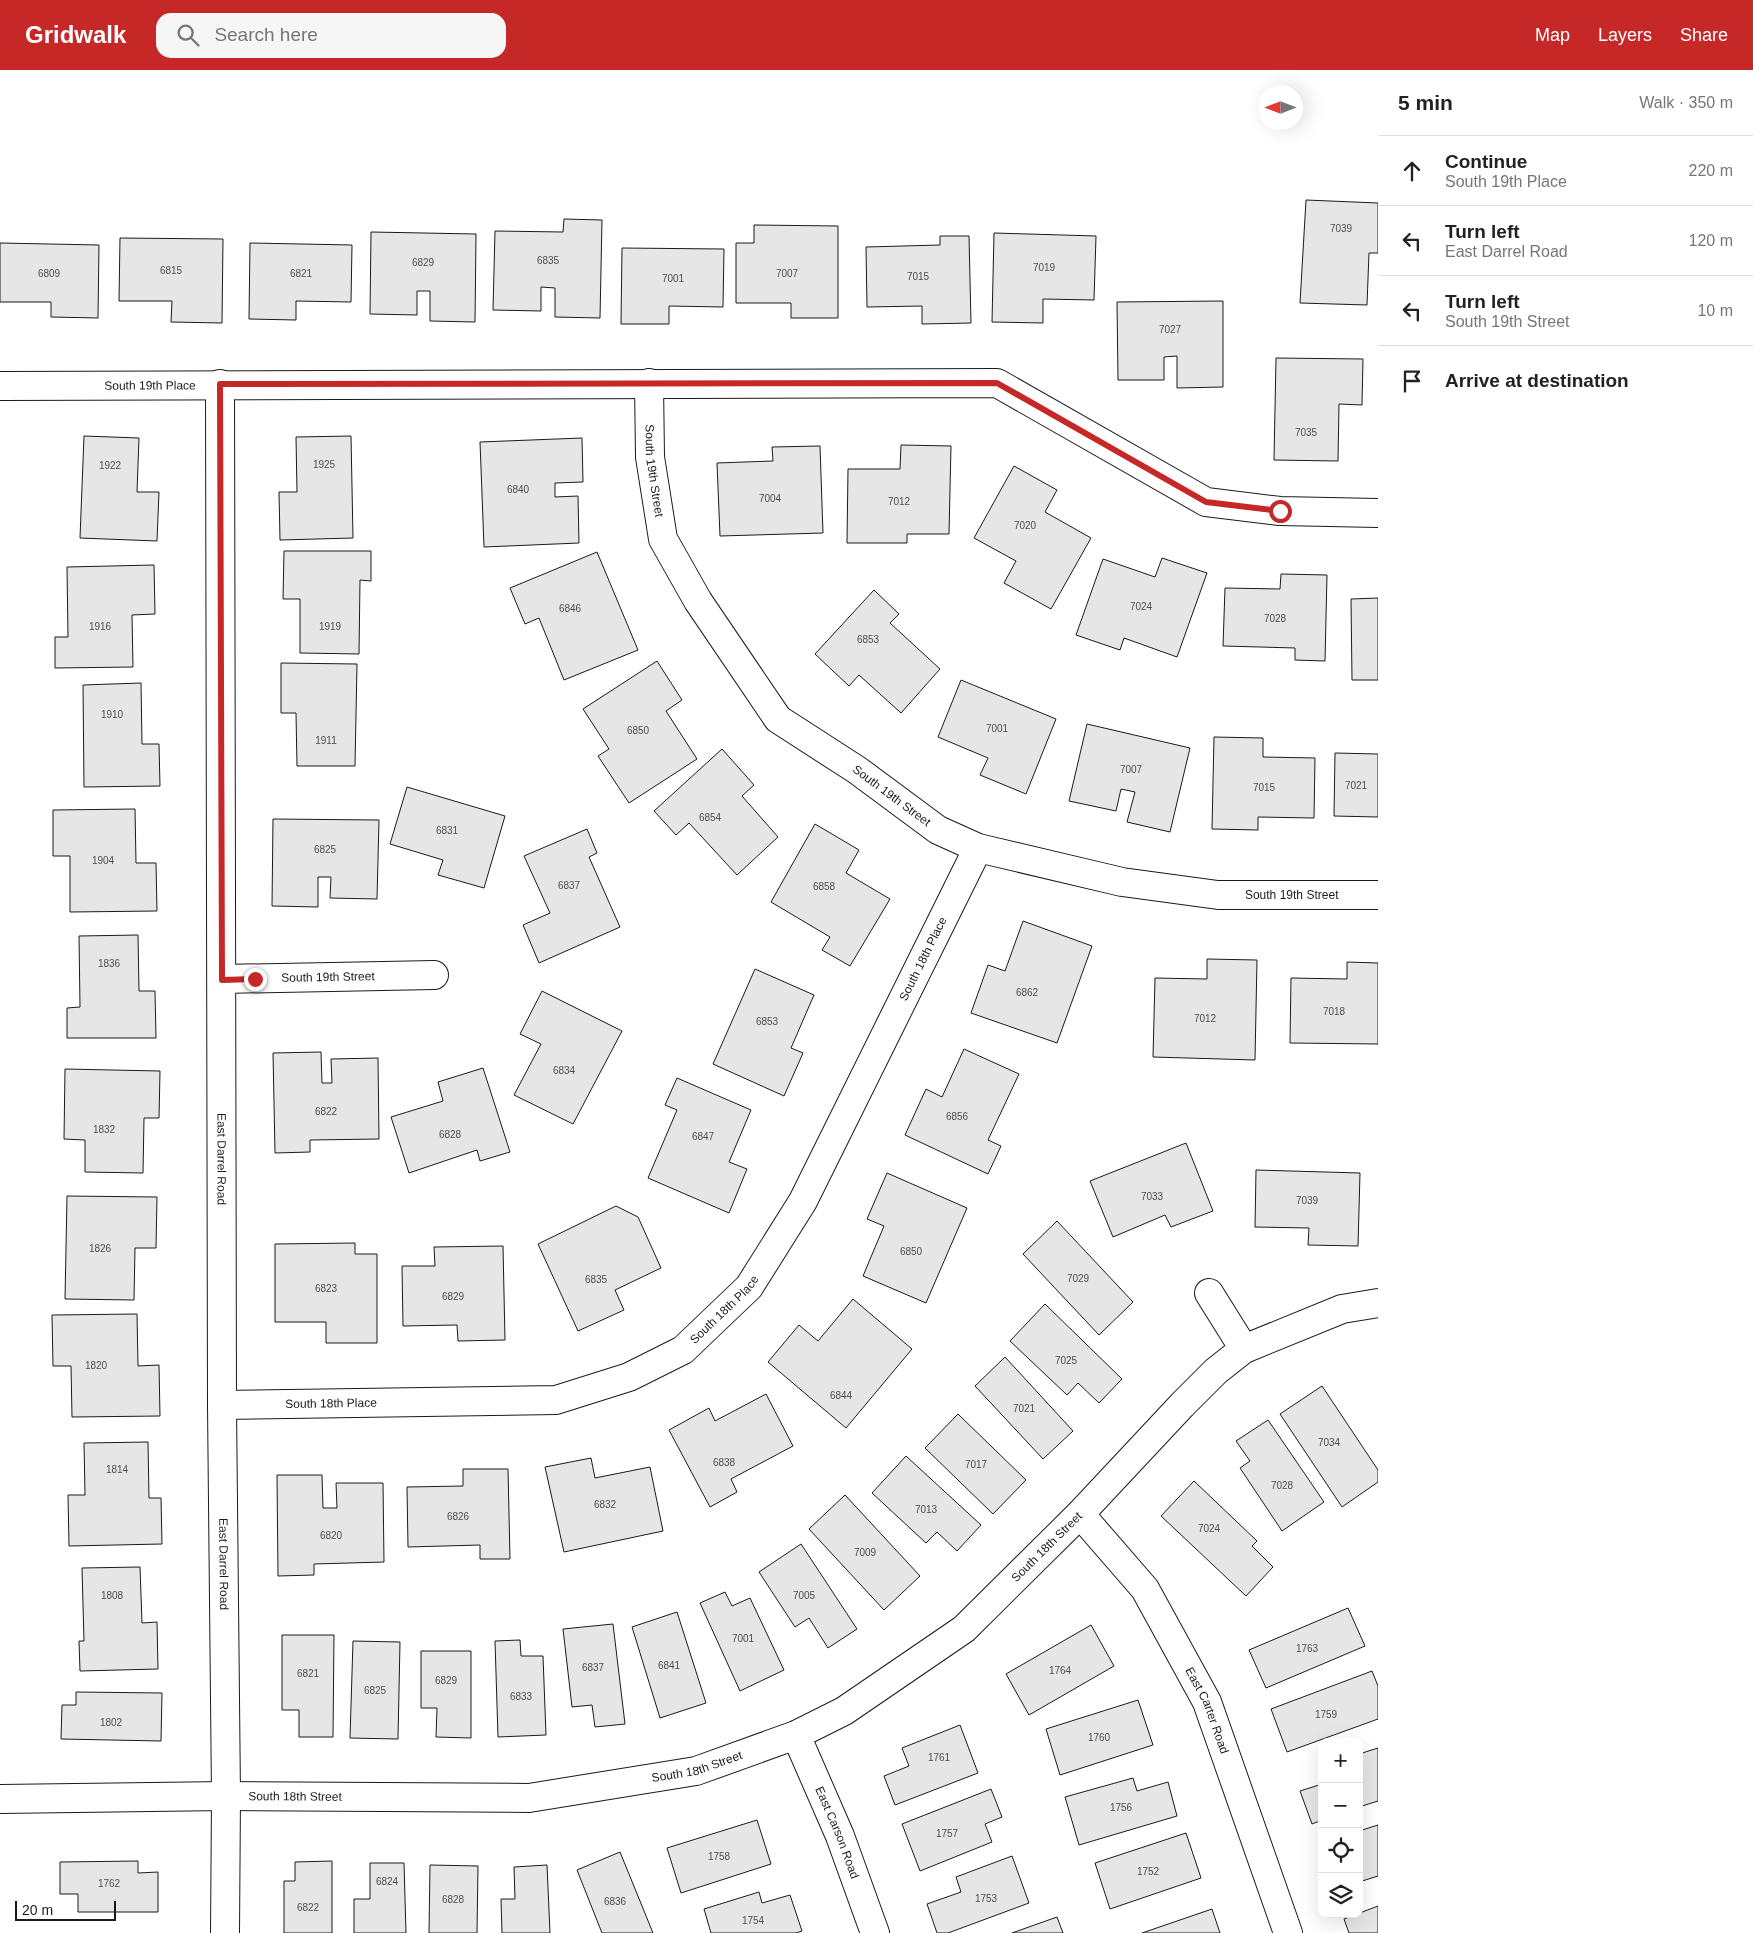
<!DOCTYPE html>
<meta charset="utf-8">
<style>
:root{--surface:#fff;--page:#f6f6f6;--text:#222;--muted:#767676;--line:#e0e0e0;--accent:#c62828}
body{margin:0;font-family:Helvetica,sans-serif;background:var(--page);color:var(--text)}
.controls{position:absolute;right:15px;bottom:15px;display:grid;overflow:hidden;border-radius:10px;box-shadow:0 5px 20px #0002}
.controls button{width:45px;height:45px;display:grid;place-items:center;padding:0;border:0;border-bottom:1px solid var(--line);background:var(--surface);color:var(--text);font:25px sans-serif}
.compass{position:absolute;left:1258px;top:15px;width:45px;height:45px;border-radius:50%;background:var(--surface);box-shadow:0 5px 20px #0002;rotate:270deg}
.scale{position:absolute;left:15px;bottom:12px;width:101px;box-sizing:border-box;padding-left:5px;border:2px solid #1a1a1a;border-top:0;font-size:14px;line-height:18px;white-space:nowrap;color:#1a1a1a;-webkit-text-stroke:4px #fff;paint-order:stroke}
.stop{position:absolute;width:15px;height:15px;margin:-11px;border:4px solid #c62828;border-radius:50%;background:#fff}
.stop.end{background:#c62828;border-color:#fff;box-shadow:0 1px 5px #0008}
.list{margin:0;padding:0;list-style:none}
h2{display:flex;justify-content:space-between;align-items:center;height:65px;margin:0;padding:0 20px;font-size:21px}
h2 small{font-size:16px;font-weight:400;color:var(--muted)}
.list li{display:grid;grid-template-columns:32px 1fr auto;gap:15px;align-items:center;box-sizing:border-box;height:70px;padding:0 20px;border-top:1px solid var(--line)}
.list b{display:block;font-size:19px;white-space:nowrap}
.list p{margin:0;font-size:16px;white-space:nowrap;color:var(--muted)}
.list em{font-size:16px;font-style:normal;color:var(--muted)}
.icon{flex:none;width:28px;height:28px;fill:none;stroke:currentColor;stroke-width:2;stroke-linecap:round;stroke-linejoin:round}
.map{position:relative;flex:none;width:1378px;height:1863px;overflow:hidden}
header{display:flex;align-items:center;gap:30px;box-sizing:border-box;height:70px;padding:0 25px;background:var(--accent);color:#fff}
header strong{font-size:24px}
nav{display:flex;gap:28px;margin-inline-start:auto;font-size:18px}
.search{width:350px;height:45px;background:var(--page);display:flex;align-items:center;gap:12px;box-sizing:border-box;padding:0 18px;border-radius:15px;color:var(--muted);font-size:19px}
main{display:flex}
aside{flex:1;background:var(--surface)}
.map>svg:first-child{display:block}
</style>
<header>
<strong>Gridwalk</strong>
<div class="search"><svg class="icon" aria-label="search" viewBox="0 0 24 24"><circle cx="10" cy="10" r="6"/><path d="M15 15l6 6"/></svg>Search here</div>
<nav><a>Map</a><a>Layers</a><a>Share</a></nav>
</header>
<main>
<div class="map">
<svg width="1378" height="1863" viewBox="0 0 1378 1863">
<rect width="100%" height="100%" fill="#fff"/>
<path fill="#e6e6e6" stroke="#1a1a1a" d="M1306,130L1378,133V183H1369L1367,235L1300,233Z
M564,149L602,150L600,248L555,247V218L541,217V241L493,240L495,161L563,162Z
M754,155L838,156V248H791V233H736V173H754Z
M371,162L476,164L475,252L430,251V221H417V245L370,244Z
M994,163L1096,166L1094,230L1043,229V253L992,252Z
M940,166H969L971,253L922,254V236L867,237L866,177L940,175Z
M120,168L223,169L222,253L171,252L172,231H119Z
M0,173L99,175L98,248L51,247V232H0Z
M250,173L352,175L351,232L296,231V250L249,249Z
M622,178L724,179L723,237L669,236V254H621Z
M1223,231V317L1177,318V286L1164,287V310H1118L1117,232Z
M1276,288L1363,289L1362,335L1339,334L1338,391L1274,390Z
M84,366L139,368L137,422H159L157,471L80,468Z
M351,366L353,468L280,470L279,422H297L296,367Z
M582,368L583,412L555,413V427L578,426L579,473L484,477L480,372Z
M901,375L951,376L949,464H907V473H847L848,399H900Z
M820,376L823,463L720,466L717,393L773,391L772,377Z
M1014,396L1057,420L1045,442L1091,468L1051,539L1004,513L1016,491L974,468Z
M284,481H371V511L360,510L359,584L300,583V529H283Z
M597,482L638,580L564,610L539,548L525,554L510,518Z
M1162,488L1207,503L1177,587L1124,568L1120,580L1076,565L1103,489L1155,507Z
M154,495L155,544L132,545L133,597L55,598V567H68L67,497Z
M1281,504L1327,505L1325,591L1295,590V578L1223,576L1225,518L1280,519Z
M874,520L899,544L890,553L940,599L901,643L859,605L849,616L815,584Z
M1378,528V610H1352L1351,529Z
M657,591L682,630L666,641L697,689L629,733L598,686L609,679L583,639Z
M281,593L357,594L355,696H297L296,643H281Z
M961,610L1056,649L1026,724L980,705L988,688L938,667Z
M141,613L142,674H159L160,716L84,717L83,615Z
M1087,654L1190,678L1170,762L1127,752L1135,722L1121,719L1116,741L1069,731Z
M1214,667L1263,668V687L1315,688L1314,748L1258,747V760L1212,759Z
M722,679L754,715L742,726L778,767L737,805L689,753L676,765L654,741Z
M1335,683L1378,684V747L1334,746Z
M407,717L505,746L484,818L438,805L443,790L390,774Z
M135,739L136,793H156L157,841L70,842V786H53V740Z
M273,749L379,750L377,829L330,828L331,807H318V837L272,836Z
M815,754L859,780L846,803L890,829L850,896L822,880L830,867L771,832Z
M587,759L597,783L589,787L620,857L539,893L523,855L550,843L524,786Z
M1023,851L1092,876L1057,973L971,943L988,895L1005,901Z
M138,865L139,921H155L156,968H67V938L80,937L79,866Z
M1207,889L1257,890L1255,990L1153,987L1155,908L1207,909Z
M1347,892L1378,893V974L1290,973L1291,908L1347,909Z
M755,899L814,925L791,978L803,983L784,1026L713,994Z
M542,921L622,961L573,1054L514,1025L541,974L520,964Z
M964,979L1019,1004L988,1070L1001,1076L988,1104L905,1065L926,1019L942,1027Z
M321,982L322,1013H332L331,989L378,988L379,1069L310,1070V1082L275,1083L273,983Z
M483,998L510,1082L480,1091L477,1080L409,1103L391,1047L443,1031L438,1012Z
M65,999L160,1001L159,1048H144L143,1103L85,1102V1070L64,1069Z
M677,1008L751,1040L729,1092L747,1099L729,1143L648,1108L677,1040L665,1035Z
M1186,1073L1213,1141L1171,1157L1165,1145L1113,1167L1090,1111Z
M1256,1100L1360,1103L1358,1176L1308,1175L1309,1158L1255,1157Z
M887,1103L967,1138L926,1233L863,1206L884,1156L867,1149Z
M67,1126L157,1127L156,1178H135L134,1230L65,1229Z
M616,1136L638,1147L661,1198L615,1220L624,1240L578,1261L538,1174Z
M1057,1151L1133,1232L1099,1265L1023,1184Z
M355,1173V1184H377V1273H326V1252H275V1174Z
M503,1176L505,1270L458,1271L457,1255L403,1256L402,1196H435L434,1177Z
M853,1229L912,1279L846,1358L768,1292L799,1255L818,1271Z
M1045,1234L1122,1309L1099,1333L1078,1313L1067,1325L1010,1271Z
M137,1244L138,1296L159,1295L160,1346L72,1347L71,1296H53L52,1245Z
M1005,1287L1073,1361L1043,1389L975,1316Z
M1322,1316L1378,1400V1412L1342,1437L1280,1344Z
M766,1324L793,1376L731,1409L737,1422L710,1437L669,1360L709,1338L715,1351Z
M958,1344L1026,1410L993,1444L925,1378Z
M1268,1350L1324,1432L1282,1461L1240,1398L1250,1391L1236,1371Z
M148,1372L149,1428H161L162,1474L69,1476L68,1425H85L84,1373Z
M906,1386L981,1455L957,1481L937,1462L926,1473L872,1423Z
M591,1388L595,1408L650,1397L663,1461L564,1482L545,1397Z
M463,1399H508L510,1489H480V1475L408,1477L407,1417L463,1416Z
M277,1405H322L323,1438H337L336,1413H383L384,1492L314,1494V1505L278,1506Z
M1194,1411L1257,1471L1252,1476L1273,1497L1246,1526L1161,1446Z
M845,1425L920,1506L884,1540L809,1459Z
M801,1474L857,1559L828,1578L809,1548L795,1557L759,1502Z
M140,1497L142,1553L157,1552L158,1599L80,1601L79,1571H84L82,1498Z
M725,1522L732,1536L750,1528L784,1600L740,1621L700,1533Z
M1348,1538L1365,1576L1266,1618L1249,1580Z
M677,1542L706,1633L660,1648L632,1557Z
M613,1554L625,1654L595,1657L592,1635L572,1637L563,1559Z
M1091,1555L1114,1596L1029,1645L1006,1604Z
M282,1565H334L333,1667H299V1640H282Z
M520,1570L521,1586H543L546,1665L498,1667L495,1571Z
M353,1571L400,1572L398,1669L350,1668Z
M421,1581H471V1668L436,1667L437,1638H421Z
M1372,1601L1378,1616V1649L1287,1682L1271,1639Z
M76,1622L162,1623L161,1671L61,1669L62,1635H76Z
M1138,1630L1153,1675L1060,1705L1046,1659Z
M960,1655L978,1703L895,1735L884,1706L909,1696L902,1678Z
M1378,1678V1731L1359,1737V1684Z
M1133,1708L1137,1721L1168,1712L1177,1746L1079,1775L1065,1727Z
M1322,1714V1750L1312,1754L1300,1721Z
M991,1719L1002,1747L985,1754L992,1772L920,1801L902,1754Z
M757,1750L771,1794L681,1823L667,1778Z
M1378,1755V1806L1359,1812V1761Z
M1186,1763L1201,1808L1110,1839L1095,1793Z
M620,1782L653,1863H602L577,1800Z
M1012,1786L1029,1833L948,1863H937L927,1834L961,1822L956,1807Z
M138,1791V1803L158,1802V1842H78V1824H60V1792Z
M332,1791V1863H284V1811H295V1792Z
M370,1793H404L406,1863H354V1829H370Z
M430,1795L478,1796L477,1863H429Z
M547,1795L550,1863H502L501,1829H515L514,1797Z
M759,1822L762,1833L790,1825L802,1861L796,1863H711L704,1839Z
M1378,1836V1863H1349L1344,1849Z
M1212,1839L1220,1863H1142Z
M1057,1847L1063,1863H1012Z"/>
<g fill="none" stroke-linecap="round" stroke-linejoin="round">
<g stroke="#1a1a1a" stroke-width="30">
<g id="minor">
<path id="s1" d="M649,313L650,387L663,469L698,531L778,649L857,700L938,760L978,778L1122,812L1218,825H1378"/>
<path id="s2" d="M220,314L222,1335L226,1726L225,1863"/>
<path id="s3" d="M0,316L997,313L1206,432L1280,441L1378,443"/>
<path id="s4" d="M222,909L434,905"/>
<path d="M1209,1223L1244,1279"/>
<path id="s5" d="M222,1335L556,1330L629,1307L683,1280L749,1217L803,1131L978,778"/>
<path id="s6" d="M1080,1444L1145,1519L1207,1632L1288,1863"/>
<path id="s7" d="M796,1665L840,1766L875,1863"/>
<path id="s8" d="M0,1729L226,1726L529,1728L696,1701L796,1665L844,1641L964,1559L1080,1444L1182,1335L1216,1301L1244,1279L1342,1239L1378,1233"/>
</g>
</g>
<use href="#minor" stroke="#fff" stroke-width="28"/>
</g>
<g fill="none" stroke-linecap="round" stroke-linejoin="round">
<path stroke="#c62828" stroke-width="6" d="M255,909L222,910L220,314L997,313L1206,432L1280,441"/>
</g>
<g text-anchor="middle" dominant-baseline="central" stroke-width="4" stroke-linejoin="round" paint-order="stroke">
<g font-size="10" fill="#4d4d4d">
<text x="1341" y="158">7039</text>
<text x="548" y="190">6835</text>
<text x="423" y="192">6829</text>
<text x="1044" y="197">7019</text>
<text x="171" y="200">6815</text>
<text x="49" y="203">6809</text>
<text x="301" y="203">6821</text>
<text x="787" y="203">7007</text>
<text x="918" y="206">7015</text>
<text x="673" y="208">7001</text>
<text x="1170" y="259">7027</text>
<text x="1306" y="362">7035</text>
<text x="324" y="394">1925</text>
<text x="110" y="395">1922</text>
<text x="518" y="419">6840</text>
<text x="770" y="428">7004</text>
<text x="899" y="431">7012</text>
<text x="1025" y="455">7020</text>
<text x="1141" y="536">7024</text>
<text x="570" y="538">6846</text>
<text x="1275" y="548">7028</text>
<text x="100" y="556">1916</text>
<text x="330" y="556">1919</text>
<text x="868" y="569">6853</text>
<text x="112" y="644">1910</text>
<text x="997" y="658">7001</text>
<text x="638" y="660">6850</text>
<text x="326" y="670">1911</text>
<text x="1131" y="699">7007</text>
<text x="1356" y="715">7021</text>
<text x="1264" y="717">7015</text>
<text x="710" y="747">6854</text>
<text x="447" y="760">6831</text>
<text x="325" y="779">6825</text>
<text x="103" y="790">1904</text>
<text x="569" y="815">6837</text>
<text x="824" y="816">6858</text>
<text x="109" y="893">1836</text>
<text x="1027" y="922">6862</text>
<text x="1334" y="941">7018</text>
<text x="1205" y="948">7012</text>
<text x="767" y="951">6853</text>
<text x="564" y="1000">6834</text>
<text x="326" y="1041">6822</text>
<text x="957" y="1046">6856</text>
<text x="104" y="1059">1832</text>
<text x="450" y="1064">6828</text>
<text x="703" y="1066">6847</text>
<text x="1152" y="1126">7033</text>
<text x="1307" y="1130">7039</text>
<text x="100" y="1178">1826</text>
<text x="911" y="1181">6850</text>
<text x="1078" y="1208">7029</text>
<text x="596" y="1209">6835</text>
<text x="326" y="1218">6823</text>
<text x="453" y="1226">6829</text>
<text x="1066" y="1290">7025</text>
<text x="96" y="1295">1820</text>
<text x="841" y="1325">6844</text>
<text x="1024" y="1338">7021</text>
<text x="1329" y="1372">7034</text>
<text x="724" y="1392">6838</text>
<text x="976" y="1394">7017</text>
<text x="117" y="1399">1814</text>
<text x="1282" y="1415">7028</text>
<text x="605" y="1434">6832</text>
<text x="926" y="1439">7013</text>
<text x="458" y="1446">6826</text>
<text x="1209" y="1458">7024</text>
<text x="331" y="1465">6820</text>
<text x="865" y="1482">7009</text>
<text x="112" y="1525">1808</text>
<text x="804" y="1525">7005</text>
<text x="743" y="1568">7001</text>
<text x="1307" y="1578">1763</text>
<text x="669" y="1595">6841</text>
<text x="593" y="1597">6837</text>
<text x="1060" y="1600">1764</text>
<text x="308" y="1603">6821</text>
<text x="446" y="1610">6829</text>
<text x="375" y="1620">6825</text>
<text x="521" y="1626">6833</text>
<text x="1326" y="1644">1759</text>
<text x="111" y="1652">1802</text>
<text x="1099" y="1667">1760</text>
<text x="939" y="1687">1761</text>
<text x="1121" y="1737">1756</text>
<text x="947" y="1763">1757</text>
<text x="719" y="1786">1758</text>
<text x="1148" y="1801">1752</text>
<text x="387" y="1811">6824</text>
<text x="109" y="1813">1762</text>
<text x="986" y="1828">1753</text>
<text x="453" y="1829">6828</text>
<text x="615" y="1831">6836</text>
<text x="308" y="1837">6822</text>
<text x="753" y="1850">1754</text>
</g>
<g font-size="12" fill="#1a1a1a" stroke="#fff">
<text stroke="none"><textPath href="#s3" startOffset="150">South 19th Place</textPath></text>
<text stroke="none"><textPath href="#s1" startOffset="88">South 19th Street</textPath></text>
<text stroke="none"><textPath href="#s1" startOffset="508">South 19th Street</textPath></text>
<text stroke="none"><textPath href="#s1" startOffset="928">South 19th Street</textPath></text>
<text stroke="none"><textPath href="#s5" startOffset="934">South 18th Place</textPath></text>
<text stroke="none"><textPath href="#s4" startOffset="106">South 19th Street</textPath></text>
<text stroke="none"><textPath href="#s2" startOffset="775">East Darrel Road</textPath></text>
<text stroke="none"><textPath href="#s5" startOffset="529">South 18th Place</textPath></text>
<text stroke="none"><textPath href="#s5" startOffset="109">South 18th Place</textPath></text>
<text stroke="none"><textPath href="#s8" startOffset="1120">South 18th Street</textPath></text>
<text stroke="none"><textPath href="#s2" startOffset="1180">East Darrel Road</textPath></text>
<text stroke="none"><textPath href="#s6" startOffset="236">East Carter Road</textPath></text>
<text stroke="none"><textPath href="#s8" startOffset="700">South 18th Street</textPath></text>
<text stroke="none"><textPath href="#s8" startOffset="295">South 18th Street</textPath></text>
<text stroke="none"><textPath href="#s7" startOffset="106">East Carson Road</textPath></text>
</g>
</g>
</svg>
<div class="controls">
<button>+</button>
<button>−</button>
<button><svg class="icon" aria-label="locate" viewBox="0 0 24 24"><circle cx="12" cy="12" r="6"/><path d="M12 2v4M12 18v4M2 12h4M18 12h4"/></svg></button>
<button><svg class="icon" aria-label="layers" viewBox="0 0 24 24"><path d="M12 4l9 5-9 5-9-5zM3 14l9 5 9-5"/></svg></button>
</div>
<svg class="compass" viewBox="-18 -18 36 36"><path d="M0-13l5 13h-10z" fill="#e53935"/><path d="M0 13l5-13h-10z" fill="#767676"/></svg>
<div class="scale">20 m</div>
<div class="stop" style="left:1280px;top:441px"></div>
<div class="stop end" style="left:255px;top:909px"></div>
</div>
<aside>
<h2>5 min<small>Walk · 350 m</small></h2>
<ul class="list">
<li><svg class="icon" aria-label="ahead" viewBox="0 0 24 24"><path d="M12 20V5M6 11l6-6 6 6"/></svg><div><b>Continue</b><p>South 19th Place</p></div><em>220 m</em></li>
<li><svg class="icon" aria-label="left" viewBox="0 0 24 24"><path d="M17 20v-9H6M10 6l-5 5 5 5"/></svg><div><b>Turn left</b><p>East Darrel Road</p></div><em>120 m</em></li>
<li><svg class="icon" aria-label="left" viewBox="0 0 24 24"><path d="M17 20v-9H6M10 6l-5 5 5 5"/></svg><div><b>Turn left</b><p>South 19th Street</p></div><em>10 m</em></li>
<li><svg class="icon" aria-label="arrive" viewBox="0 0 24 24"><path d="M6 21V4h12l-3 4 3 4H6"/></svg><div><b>Arrive at destination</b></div></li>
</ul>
</aside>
</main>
